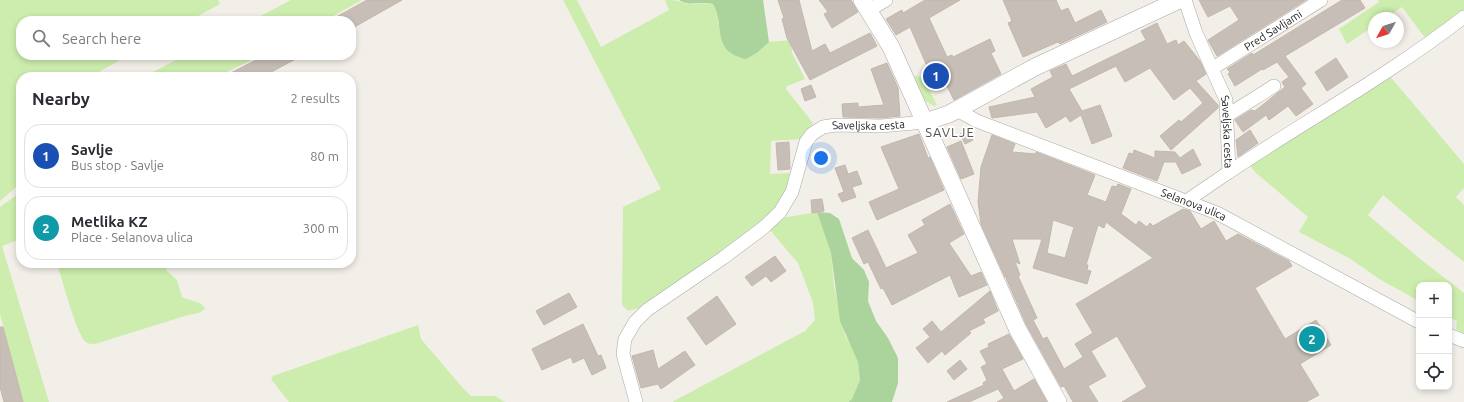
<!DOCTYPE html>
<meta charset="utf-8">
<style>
:root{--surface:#fff;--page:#f7f7f7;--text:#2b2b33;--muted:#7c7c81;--line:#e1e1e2;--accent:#ea580c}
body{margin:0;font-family:Ubuntu,sans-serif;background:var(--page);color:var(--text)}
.controls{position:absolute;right:12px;bottom:12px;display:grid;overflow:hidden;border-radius:8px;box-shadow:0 2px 6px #0003}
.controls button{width:36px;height:36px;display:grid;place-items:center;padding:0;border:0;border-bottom:1px solid var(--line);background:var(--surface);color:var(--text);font:20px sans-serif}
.compass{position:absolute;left:1368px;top:12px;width:36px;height:36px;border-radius:50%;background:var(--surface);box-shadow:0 2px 6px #0003;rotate:231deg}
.you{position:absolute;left:821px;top:158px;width:14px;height:14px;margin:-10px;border:3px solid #fff;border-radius:50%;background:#1a73e8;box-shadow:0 0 0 6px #1a73e833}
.badge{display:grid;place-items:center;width:26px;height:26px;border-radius:50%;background:var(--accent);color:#fff;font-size:13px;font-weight:700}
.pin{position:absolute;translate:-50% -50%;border:2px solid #fff;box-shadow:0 1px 4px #0006}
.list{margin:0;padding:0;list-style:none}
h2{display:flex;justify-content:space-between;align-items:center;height:52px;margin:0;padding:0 16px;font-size:17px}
h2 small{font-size:13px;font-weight:400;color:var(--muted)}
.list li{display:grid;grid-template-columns:26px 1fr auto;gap:12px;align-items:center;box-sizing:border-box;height:64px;margin:0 8px 8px;padding:0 8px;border:1px solid var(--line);border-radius:16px}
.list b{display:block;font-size:15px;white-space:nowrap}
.list p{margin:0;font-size:13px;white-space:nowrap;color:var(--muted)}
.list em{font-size:13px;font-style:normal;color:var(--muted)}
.icon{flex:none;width:22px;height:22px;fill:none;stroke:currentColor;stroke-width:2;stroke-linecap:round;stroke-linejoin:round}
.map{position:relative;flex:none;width:1464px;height:402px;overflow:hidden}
.search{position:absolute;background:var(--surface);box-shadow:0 2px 6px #0003;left:16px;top:16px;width:340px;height:44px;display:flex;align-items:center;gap:10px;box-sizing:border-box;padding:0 14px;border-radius:16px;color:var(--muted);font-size:15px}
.panel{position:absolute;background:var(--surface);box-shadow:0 2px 6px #0003;left:16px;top:72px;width:340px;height:196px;border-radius:16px}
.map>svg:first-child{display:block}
</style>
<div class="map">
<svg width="1464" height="402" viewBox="0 0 1464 402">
<rect width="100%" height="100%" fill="#f2efe8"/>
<path fill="#ccedad" d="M0,0H218L220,4L189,21H21V55H129L90,77H21V183L0,201Z
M291,0H362L324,21H251Z
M563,0H577L601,47L669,10L665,0C675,0 675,0 684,3C692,6 703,2 713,4L718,12V23L758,52L769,42L791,40L792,53L805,79L787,86L786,89L813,123L803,139L771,141L770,174L789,173L787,189L783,200L763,224L646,306L628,311L622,305L623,207L661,189Z
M1378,0H1464V14L1428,42L1402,7L1386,18H1374V26L1347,44L1339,29L1379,2Z
M186,55H262L216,77H143Z
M917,75L924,80L937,105L934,106L925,101L914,77Z
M1389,75L1464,164V188L1456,197L1464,205V262L1425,231L1383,195L1368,215L1419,258L1464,293V334L1456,329L1457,321L1449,317V285H1419V301L1381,280L1349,258L1299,232L1308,217L1256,173L1248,163Z
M21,192V239L2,246L49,402H23L0,314V207Z
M817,212L831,253L834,286L845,335L852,347L858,362L860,380L852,399L848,402H672L805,331L815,320L813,303L798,263L769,229L782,218Z
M57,263H164L168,266L166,270L177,280L182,297C190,302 200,299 205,309L199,313L188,315L95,344C92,344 88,344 86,342C77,336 61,276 57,263Z
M418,325L421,339L461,386L471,396H495L505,402H289L271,379L273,376Z"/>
<path fill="#abd39c" d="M679,0H763L769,42L758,52L746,59C710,51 726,25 713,4C702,1 688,7 679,0Z
M817,212L830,213L839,219L852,258L864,270L869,282L868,301L876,321L888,338L898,358V383L892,402H848L852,399L860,380L858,362L840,321L831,253Z"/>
<path fill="#c7bfb7" stroke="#c5b6aa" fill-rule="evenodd" d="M367,0H402L351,29V21H329Z
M778,0H799L812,51L825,44L830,53L870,33L877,46L810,80L787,38L782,19L784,18Z
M819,0H851L858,12L832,28L824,14L828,12Z
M925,0H960L929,18L947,57L952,55L953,57L990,39L995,51L991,53L1001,74L954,100L935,62L927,66L910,27L896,35L886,19L902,10L903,13Z
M1003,0H1056L1061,11L1068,8L1075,23L1101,10L1107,22L1060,44L1058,42L1023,57L1008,23L1012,21Z
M1199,0H1306L1217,56L1208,40L1239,20L1230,6L1208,17Z
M1342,0H1360L1365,8L1285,56L1306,84L1301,88L1313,104L1296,116L1288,106L1269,120L1266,115L1243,132L1235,120L1251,110L1255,111L1285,87L1282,82L1289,77L1277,62L1263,70L1262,69L1235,86L1228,74L1230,72L1227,69L1252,53L1253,55Z
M1157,23L1167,44L1176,40L1178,45L1184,41L1200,61L1206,74L1196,81L1218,105V108L1171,150L1160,136L1179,120L1181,122L1203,103L1190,88L1174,100L1150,68L1125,82L1116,66L1069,89L1082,111L1100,105L1112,136L1092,144L1081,115L1070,122L1066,116L1046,128L1037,112L992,118L989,107L1035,97L1031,89L1053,77L1050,71L1066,64L1072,76L1146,40L1141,31Z
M266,55H303L262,77H223Z
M1336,58L1348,77L1327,91L1315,72Z
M887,63L898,88L900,116L881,118L843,117L842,104L858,103V107L884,105L871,69Z
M811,85L816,97L805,101L801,89Z
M968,130L973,140L965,144L960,134Z
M1250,130L1258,143L1238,157L1236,140Z
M919,134L928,158L930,157L944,190L877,220L869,202L899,189L881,147Z
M992,135L1015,144L1012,152L1036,154V152L1095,175L1087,195L1106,202L1112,186L1116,187L1118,184L1131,189L1121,214L1136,225L1139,221L1147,227L1150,223L1153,226L1183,209L1190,211L1201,229L1214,221L1226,241L1238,234L1289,261L1292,266L1255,288L1285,339L1316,320L1331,345L1300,364L1319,395L1306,402H1122L1147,387L1117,336L1091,351L1106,376L1088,386L1098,402H1073L1064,386L1061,387L1027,326L1006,278L1008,276L1005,277L981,224L978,202L981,167ZM1053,220L1074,227L1065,258L1047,253ZM1106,222L1153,258L1076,304L1093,333L1075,344L1083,357L1064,369L1047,337L1043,339L1033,320L1037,318L1018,276L1020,275L1015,262L1020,264L1012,239H1042L1033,268L1087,284L1091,271L1087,270L1088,265H1086L1098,225L1104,228Z
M961,141L974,174L961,179L947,147Z
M789,142L790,169L778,170L776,143Z
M1193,149L1201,165L1182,174L1176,162H1164L1157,181L1123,168L1129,153L1133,154L1134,150L1155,158V151L1175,152L1180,158Z
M845,165L848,174L857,171L862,184L852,187L856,197L842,202L838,194L844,192L835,168Z
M822,199L824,211L812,213L811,200Z
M950,204L964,234L949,243L971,276L981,272L987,285L959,297L950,275L892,305L883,288L881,289L868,262L864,264L852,238L868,230L886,268L918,253L908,235L925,225L922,220Z
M775,256L786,271L771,282L766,276L752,286L745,277Z
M990,291L998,311L983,319L985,323L969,331L971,333L945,355L942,351L928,363L916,348L930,337L923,329L932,321L941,332Z
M569,293L577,307L544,325L536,311Z
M717,296L736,324L706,345L687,318Z
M583,324L598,356L601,355L606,368L592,375L584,358L573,363L571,357L542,370L532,349Z
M0,327H3L23,402H4L0,387Z
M1009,334L1023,359L1002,369L1014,391L1034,379L1047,402H997L1004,398L998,389L969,402H947L984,385L983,383L987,380L981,367L987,364L980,351L989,347L988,344Z
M653,350L658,369L685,351L695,365L661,389L658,384L641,388L632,356Z
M960,360L967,369L954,380L947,371Z"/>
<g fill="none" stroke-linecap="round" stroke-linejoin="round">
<g stroke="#a9a9a9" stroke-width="14">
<g id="minor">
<path id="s1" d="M1185,0L1196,33L1226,100L1229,172L1188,200"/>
<path d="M869,10L886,0"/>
<path id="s2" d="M1213,68L1321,0"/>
<path id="s3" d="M957,110L977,121L1217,213L1419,322"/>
<path d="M1228,115L1274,86"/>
<path d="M1229,172C1307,120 1389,75 1464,17"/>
<path d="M1449,335L1464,341"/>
<path id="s4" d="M636,402L623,354L625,339L635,322L647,310L723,258L763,228L780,212L792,192L806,142L812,134L823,127L836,125L881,126L925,122"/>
</g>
</g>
<g stroke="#a9a9a9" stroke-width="18">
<path id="tertiary" d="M862,0L891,47L1018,330L1058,402
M925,122L949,114L1035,67L1179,0"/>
</g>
<use href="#minor" stroke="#fff" stroke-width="13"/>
<use href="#tertiary" stroke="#fff" stroke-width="17"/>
</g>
<g text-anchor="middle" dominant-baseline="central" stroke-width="3.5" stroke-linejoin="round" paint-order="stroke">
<g font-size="11" fill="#222" stroke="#fff">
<text stroke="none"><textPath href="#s2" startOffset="71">Pred Savljami</textPath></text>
<text stroke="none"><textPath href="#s4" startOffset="411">Saveljska cesta</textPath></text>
<text stroke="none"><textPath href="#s1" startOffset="140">Saveljska cesta</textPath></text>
<text stroke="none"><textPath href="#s3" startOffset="255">Selanova ulica</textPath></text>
</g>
<g font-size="13" letter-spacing="1" fill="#555" stroke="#fff">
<text x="950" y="132">SAVLJE</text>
</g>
</g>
</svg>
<div class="controls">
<button>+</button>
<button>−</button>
<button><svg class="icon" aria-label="locate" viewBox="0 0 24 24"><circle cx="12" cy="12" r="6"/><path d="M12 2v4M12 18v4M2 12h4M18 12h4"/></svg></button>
</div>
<svg class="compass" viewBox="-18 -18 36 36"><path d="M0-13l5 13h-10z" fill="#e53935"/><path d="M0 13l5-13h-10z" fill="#7c7c81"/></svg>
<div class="you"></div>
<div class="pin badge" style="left:936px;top:76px;background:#1a4fb4">1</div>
<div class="pin badge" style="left:1312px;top:339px;background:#0f9aa8">2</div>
<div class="search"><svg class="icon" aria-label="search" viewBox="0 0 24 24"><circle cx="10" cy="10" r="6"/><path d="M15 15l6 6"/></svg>Search here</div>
<section class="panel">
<h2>Nearby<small>2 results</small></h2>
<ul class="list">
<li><span class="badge" style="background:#1a4fb4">1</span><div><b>Savlje</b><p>Bus stop · Savlje</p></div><em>80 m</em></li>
<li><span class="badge" style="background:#0f9aa8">2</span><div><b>Metlika KZ</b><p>Place · Selanova ulica</p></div><em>300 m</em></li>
</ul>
</section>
</div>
